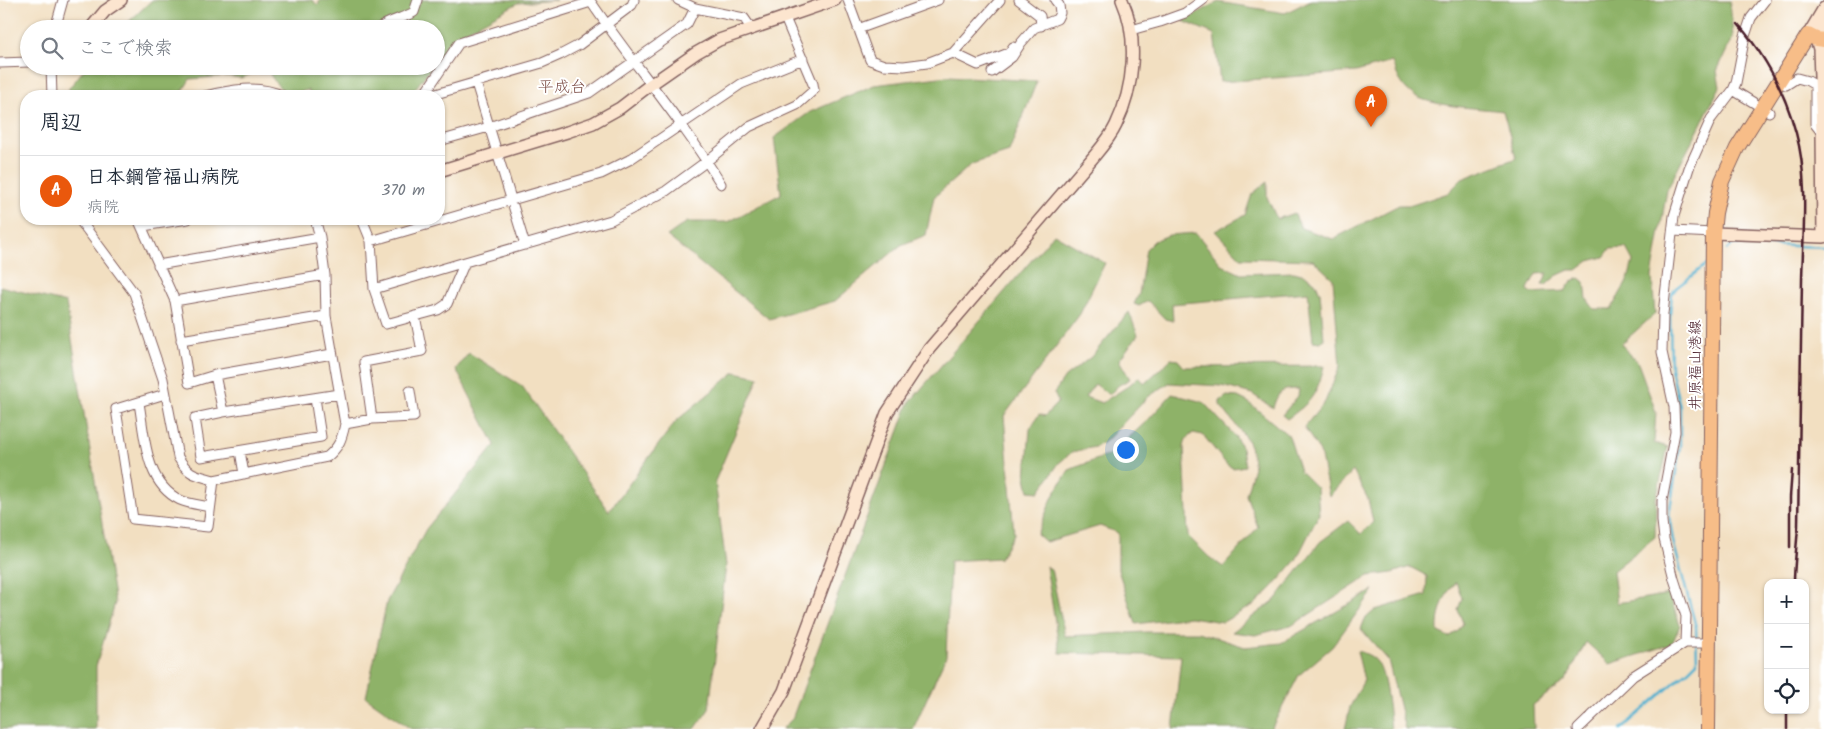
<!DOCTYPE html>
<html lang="ja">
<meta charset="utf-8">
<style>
:root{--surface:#fff;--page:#f2f2f3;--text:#1f2937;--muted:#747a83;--line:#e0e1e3;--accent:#ea580c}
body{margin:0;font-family:Kalam,"Klee One",sans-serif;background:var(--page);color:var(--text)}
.controls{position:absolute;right:15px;bottom:15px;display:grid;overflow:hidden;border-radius:10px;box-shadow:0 1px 4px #0004}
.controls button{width:45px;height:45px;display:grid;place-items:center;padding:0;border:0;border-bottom:1px solid var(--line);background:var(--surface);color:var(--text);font:25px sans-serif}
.you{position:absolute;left:1125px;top:449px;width:18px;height:18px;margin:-12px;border:4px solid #fff;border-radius:50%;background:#1a73e8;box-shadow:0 0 0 8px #1a73e833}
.badge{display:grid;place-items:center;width:32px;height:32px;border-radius:50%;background:var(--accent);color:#fff;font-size:16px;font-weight:700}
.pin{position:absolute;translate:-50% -41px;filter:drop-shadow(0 1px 2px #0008)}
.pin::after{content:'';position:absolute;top:26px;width:18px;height:15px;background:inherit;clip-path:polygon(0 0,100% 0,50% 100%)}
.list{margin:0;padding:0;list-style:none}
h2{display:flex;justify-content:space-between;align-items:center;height:65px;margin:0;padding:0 20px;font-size:21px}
h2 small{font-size:16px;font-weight:400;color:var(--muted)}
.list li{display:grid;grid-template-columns:32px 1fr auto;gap:15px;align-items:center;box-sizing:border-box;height:70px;padding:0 20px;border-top:1px solid var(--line)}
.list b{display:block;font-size:19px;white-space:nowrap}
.list p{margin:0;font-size:16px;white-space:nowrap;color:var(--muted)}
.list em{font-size:16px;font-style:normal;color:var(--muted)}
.icon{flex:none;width:28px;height:28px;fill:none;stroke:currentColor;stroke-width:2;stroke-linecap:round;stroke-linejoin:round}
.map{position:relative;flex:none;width:1824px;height:729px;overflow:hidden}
.search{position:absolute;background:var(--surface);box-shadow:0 1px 4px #0004;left:20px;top:20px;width:425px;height:55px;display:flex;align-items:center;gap:12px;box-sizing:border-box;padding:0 18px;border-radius:28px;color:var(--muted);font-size:19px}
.panel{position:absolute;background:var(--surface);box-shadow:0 1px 4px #0004;left:20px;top:90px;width:425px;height:135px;border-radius:20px}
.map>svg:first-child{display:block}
</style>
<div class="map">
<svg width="1824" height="729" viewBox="0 0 1824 729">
<rect width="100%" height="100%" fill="#fff"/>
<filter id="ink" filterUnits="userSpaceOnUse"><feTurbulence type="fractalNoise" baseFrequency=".02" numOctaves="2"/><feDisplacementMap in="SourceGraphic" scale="10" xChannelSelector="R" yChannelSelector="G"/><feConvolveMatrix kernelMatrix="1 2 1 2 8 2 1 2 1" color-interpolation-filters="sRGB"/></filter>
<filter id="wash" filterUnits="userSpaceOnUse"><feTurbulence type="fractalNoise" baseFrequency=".0096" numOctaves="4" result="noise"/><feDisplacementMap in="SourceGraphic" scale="20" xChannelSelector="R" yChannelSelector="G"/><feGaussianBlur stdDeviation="1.12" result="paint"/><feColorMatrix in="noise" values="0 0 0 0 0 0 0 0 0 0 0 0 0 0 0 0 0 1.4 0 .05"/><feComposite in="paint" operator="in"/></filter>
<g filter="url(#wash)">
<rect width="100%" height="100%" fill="#f2dfc1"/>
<path fill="#8eb268" stroke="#6c684a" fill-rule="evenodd" d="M152,0H312L318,5L320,0H556L518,3L453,38L436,60V29H121Z
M1311,0L1730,1L1733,37L1717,71L1720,87L1667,190L1652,277L1655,314L1621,344L1638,363L1656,412L1654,443L1668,447L1656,499L1655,537L1613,571L1617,603L1669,594L1680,625L1672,644L1610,664L1586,642L1566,680L1533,705L1534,729H1405L1388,660L1361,629L1365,619L1375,610L1426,595L1427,576L1410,567L1392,573L1369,576L1291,626L1255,635L1232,632L1275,600L1320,542L1348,521L1361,534L1373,522L1368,499L1353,471L1329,496L1320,452L1304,427L1325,402L1340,366L1333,279L1313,260L1241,258L1215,231L1245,215L1252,194L1267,182V197L1277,219L1294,213L1301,228L1333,239L1399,205H1412L1448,193L1462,179L1516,158L1503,111C1481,108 1429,107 1412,94C1401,86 1397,75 1392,62L1356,72L1220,82L1214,34L1183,21L1218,2L1285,13ZM1626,248L1633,261L1628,280L1611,309H1594L1587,299L1585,282L1580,278L1572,281L1565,291L1530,293L1528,289L1536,274L1548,273L1542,285H1546L1556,276L1569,270H1577L1589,261L1604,257L1610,249ZM1456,582L1462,598L1458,610L1463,623L1458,631L1449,637L1438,632C1437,615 1443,595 1456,582Z
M87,66H432L412,93L399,96H311L308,90C284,96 282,92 269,73L252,74L241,78L226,76L190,79L180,96H69V88Z
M948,76L1037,81L1009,152L972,164L934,197L926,235L901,245L835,301L769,319L667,236L687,222H728L781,194L774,138L810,112L874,85Z
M1196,233L1222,265L1241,274L1294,272L1305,275L1315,282L1320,292L1324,339L1320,342L1313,341L1308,292L1172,304L1173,321L1165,319L1148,301L1139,306L1134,304L1139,294L1146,249L1154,241L1169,235Z
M1054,234L1105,263L1080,314L1004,416L1014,534L1000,558L950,561L946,656L913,729H782L792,719L909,403Z
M0,286L66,303L115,603L96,666V729H0Z
M1129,312L1138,335L1119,360L1130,379L1119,385L1109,395L1095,384L1085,397L1102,403C1114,394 1128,388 1138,377L1145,383L1171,359L1178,360L1184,367L1324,366C1317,395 1311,402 1287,419L1282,415L1298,396L1299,389C1282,389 1278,391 1273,408L1252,394L1222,386L1169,383L1148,397L1106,441L1095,447L1072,452L1059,463L1039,492L1029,491L1026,477L1030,429L1039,414L1045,416L1058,402L1054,393L1065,377L1091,357Z
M469,353L522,386L609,511L676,421L735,372L759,377L715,481L726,565L709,709L695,729H411L366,697L387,601L426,529L495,445L456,369Z
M1172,394L1203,402L1235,436L1242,448L1245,466L1233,468L1227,465L1203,435L1193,433L1186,439L1184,447L1188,536L1209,557L1223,567L1258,527L1246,495L1254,467L1250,446L1246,438L1220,405V401L1227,396L1238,397L1248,402L1289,436L1300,471L1317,488L1319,514L1296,560L1272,588L1255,604L1223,622L1190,617L1136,624L1118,570V533L1100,526L1046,542L1037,534L1053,496L1069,470L1111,454L1149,419Z
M1046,566L1051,569L1065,636L1146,632H1199L1245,647L1281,643L1374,590L1332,647L1299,675L1271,729H1173L1181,656L1060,653Z
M1357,651C1364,653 1372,655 1377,662C1386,674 1389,713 1391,729H1345L1350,707L1364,680Z"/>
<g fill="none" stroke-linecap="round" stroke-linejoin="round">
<path stroke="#50b0cf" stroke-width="2.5" d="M1727,249L1734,244L1824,247
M1621,729L1689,670L1697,662L1696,627L1673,541L1669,515L1680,446V407L1671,369L1670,314L1672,294L1676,288L1707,264"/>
</g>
</g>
<g filter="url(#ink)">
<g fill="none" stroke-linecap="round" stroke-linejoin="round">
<g stroke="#856260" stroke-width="11">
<path id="street" d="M678,0L695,8L744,18L751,28
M848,0L870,60L884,65L904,66L927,63L953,53L1000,0
M1019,0L1040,16L1041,26
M55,29L63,0
M378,29C389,20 402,19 414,12L418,0
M858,29L938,0
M1131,30L1160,22L1185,13L1203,0
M953,53L978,65L1009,53L1013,47
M0,63L29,62
M51,66L52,96
M992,72L1012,57L1021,43L1034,28L1057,19L1060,13L1059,5L1055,0
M476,83L525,245
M1786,85L1797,78L1808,81L1815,85V124L1822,133
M1733,90L1769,112
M205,96C229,90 259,84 283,96
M423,96L459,43L591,2C633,64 682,120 721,184
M429,96L542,63L560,55L579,45L632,5L634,0
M439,141L489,127L589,93L687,24L695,8
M79,219L134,293L163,379L178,457C188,475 196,475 214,480L327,457C339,447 342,439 345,424L326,316L325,275L320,237L315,219
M138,219L175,301L189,383L215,375L332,354
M362,219L371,241L374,289L386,324L438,310L447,304L465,262L611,220L666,191L707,161L749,127L797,105L814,90L813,84L785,18
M143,226L188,219
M1673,231L1713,233
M371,241L601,174L629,160L741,84L803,59
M158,265L320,237
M374,289L465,262
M175,301L325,275
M181,340L326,316
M215,375L223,412
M165,394L116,409L133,519L208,527L214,480
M315,398L321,437L201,457L195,418L223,412L339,394
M139,403C145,437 145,483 180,500C189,504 201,505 210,507
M372,419L364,362L422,351L415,316
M345,424L372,419L414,417L410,391
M240,451L244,474
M1685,643L1686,616L1674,579L1664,539L1662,521V501L1675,432L1674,407L1662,352L1663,314L1674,216L1689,168L1711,119L1733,90L1736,83L1745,36L1751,18L1765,0
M1578,729L1633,676L1685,643H1710"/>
</g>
<g stroke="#856260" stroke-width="14">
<path id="secondary" d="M90,29L105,11L121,0
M1808,35L1824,8
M439,171L567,132L593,123L620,108L650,85L696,53L719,40L835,0
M1713,233L1824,237
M1823,237L1822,133L1819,49L1816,39L1824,26
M762,729L784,691L887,413L929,349L1091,160C1100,149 1110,138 1116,125C1134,88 1139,38 1122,0"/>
</g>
<g stroke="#856260" stroke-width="16">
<path id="primary" d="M1708,729L1713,233L1715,213L1722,181L1737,148L1808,35L1816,39L1824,40"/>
</g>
<use href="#street" stroke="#fff" stroke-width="9"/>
<use href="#secondary" stroke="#fce5cf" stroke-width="11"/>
<use href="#primary" stroke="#f7bd88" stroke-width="14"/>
<path stroke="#4a1f2b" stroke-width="2.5" d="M1738,24C1765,55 1785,93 1796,133C1809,180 1803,233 1802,280C1801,362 1800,444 1798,526C1797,545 1794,564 1794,583
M1790,547V497L1792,470
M1787,729V710"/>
</g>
</g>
<g text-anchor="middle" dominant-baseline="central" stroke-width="4" stroke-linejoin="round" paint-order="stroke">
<g font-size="15" fill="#4a1f2b" stroke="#fff">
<text transform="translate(1696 365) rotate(-90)">井原福山港線</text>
</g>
<g font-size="16" fill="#7b4b44" stroke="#fff">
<text x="562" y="87">平成台</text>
</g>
</g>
</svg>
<div class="controls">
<button>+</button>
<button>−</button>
<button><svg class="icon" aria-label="locate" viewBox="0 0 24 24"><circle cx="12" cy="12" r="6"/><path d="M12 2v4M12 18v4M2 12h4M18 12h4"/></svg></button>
</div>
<div class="you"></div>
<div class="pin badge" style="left:1371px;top:127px">A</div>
<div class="search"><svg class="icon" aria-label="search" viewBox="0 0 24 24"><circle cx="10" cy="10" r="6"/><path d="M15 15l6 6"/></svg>ここで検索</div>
<section class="panel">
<h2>周辺<small></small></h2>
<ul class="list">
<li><span class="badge">A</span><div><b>日本鋼管福山病院</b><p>病院</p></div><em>370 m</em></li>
</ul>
</section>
</div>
